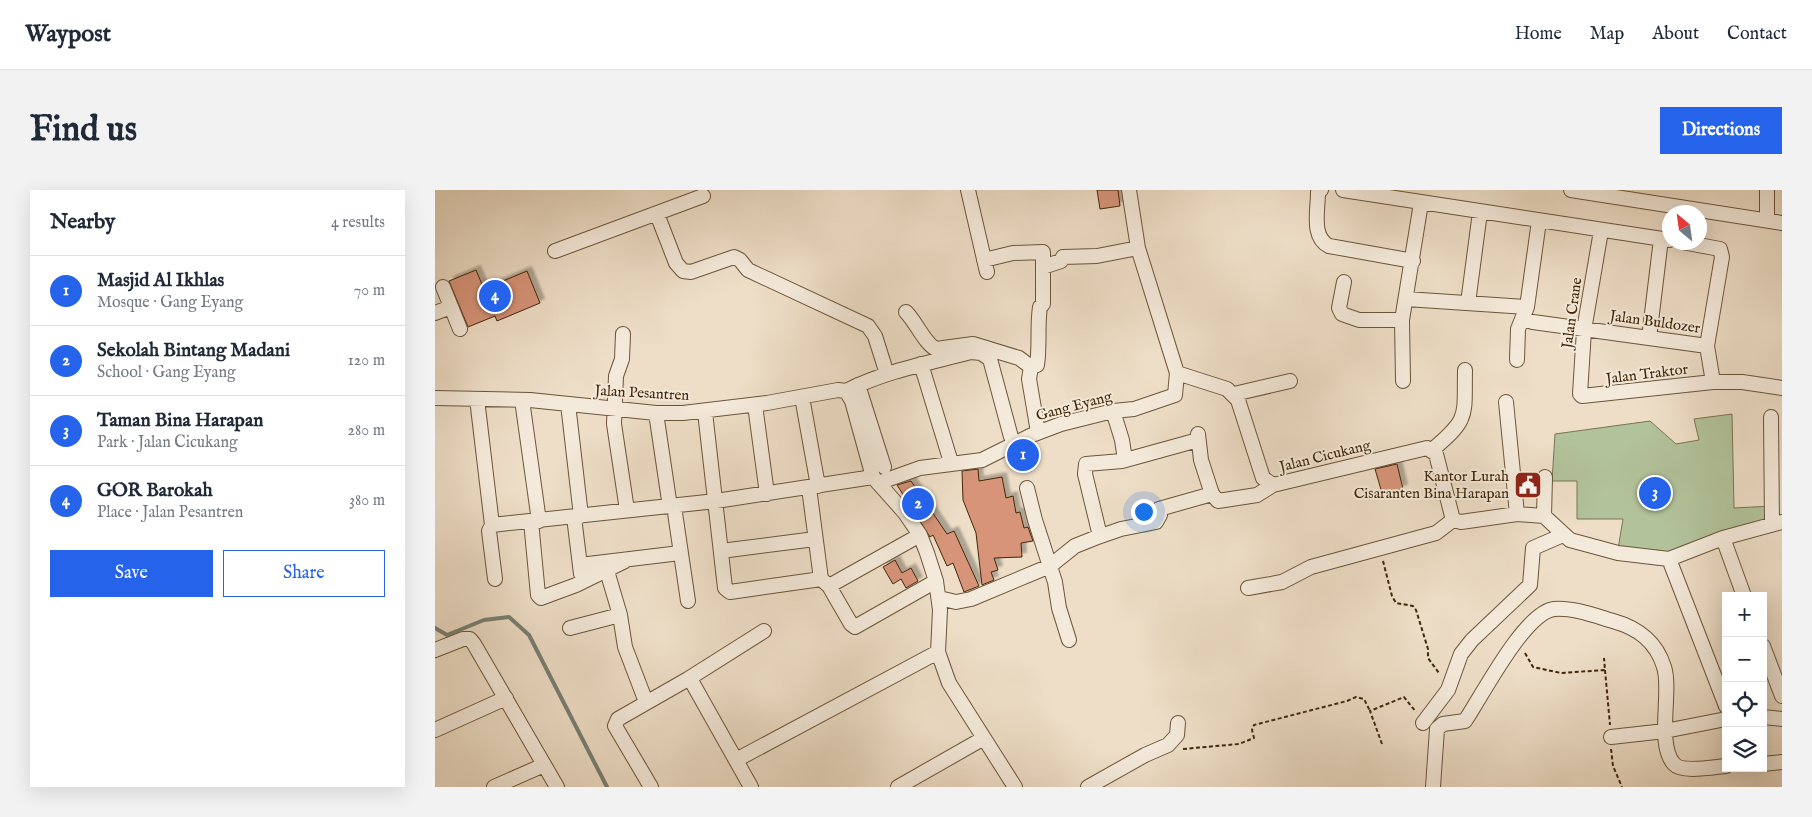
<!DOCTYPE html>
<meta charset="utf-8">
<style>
:root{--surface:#fff;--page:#f2f2f3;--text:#1f2937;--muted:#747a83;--line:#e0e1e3;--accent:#2563eb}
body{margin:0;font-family:"IM FELL English",serif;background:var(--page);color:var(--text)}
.controls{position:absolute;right:15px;bottom:15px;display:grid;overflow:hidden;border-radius:0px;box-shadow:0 5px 20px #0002}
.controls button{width:45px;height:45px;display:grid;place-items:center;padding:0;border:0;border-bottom:1px solid var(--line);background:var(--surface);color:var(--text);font:25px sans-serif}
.compass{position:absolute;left:1227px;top:15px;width:45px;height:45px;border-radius:50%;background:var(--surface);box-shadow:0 5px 20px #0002;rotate:331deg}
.you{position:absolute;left:708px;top:321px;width:18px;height:18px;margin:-12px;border:4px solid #fff;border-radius:50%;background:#1a73e8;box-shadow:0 0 0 8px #1a73e833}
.badge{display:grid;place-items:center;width:32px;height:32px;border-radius:50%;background:var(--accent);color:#fff;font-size:16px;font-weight:700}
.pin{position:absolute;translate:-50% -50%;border:2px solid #fff;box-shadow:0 1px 5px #0006}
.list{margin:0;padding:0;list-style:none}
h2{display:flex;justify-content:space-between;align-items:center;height:65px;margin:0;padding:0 20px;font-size:21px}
h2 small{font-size:16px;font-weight:400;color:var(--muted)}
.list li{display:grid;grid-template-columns:32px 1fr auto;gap:15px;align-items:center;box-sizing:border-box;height:70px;padding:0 20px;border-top:1px solid var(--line)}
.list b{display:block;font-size:19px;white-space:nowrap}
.list p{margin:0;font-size:16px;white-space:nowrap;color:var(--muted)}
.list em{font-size:16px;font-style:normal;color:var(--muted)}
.actions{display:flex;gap:10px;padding:15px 20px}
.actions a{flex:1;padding:11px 0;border:1px solid var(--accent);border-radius:0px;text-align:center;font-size:18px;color:var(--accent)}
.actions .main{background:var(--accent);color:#fff}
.icon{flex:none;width:28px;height:28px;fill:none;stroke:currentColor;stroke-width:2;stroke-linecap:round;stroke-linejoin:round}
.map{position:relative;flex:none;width:1347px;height:597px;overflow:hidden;border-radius:0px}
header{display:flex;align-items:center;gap:30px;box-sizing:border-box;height:70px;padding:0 25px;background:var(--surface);border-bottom:1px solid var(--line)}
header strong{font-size:24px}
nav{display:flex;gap:28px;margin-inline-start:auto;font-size:18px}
.intro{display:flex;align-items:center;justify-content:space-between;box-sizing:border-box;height:120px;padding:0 30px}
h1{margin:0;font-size:35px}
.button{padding:12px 22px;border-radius:0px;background:var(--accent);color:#fff;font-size:18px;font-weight:700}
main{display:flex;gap:30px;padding:0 30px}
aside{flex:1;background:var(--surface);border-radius:0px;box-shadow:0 5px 20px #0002}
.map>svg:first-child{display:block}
</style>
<header>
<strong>Waypost</strong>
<nav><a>Home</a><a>Map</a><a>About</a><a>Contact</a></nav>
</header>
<div class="intro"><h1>Find us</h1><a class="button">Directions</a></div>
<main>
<aside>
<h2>Nearby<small>4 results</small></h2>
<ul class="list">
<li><span class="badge">1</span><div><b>Masjid Al Ikhlas</b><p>Mosque · Gang Eyang</p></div><em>70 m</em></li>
<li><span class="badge">2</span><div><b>Sekolah Bintang Madani</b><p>School · Gang Eyang</p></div><em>120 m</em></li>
<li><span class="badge">3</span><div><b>Taman Bina Harapan</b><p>Park · Jalan Cicukang</p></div><em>280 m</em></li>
<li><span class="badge">4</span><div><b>GOR Barokah</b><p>Place · Jalan Pesantren</p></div><em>380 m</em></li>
</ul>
<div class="actions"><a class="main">Save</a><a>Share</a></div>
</aside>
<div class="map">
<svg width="1347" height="597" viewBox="0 0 1347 597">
<defs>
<filter id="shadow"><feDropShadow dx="4.5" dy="-4.5" stdDeviation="1" flood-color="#0004"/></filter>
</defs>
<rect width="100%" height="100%" fill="#eedec7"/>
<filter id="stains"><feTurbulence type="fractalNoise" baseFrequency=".004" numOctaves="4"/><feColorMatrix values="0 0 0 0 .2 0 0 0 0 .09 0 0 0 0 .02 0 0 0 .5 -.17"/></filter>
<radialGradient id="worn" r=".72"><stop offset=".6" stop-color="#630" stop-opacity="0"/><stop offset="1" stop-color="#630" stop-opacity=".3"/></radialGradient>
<path fill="#b2c29a" stroke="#7a7451" d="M1297,224L1299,318L1337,316L1339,330L1227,367L1183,359L1188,329H1142V291H1117L1120,244L1215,231L1241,254L1264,250L1259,229Z"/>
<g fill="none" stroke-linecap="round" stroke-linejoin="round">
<path stroke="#788075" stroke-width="4" d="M0,438L12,445L49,430L74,427L94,445L172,597"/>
</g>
<path fill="#d79479" stroke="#412708" filter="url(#shadow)" d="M662,0H683L685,16L665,19Z
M41,80L49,99L92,81L105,113L62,131L60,126L33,137L14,91Z
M592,257L596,271L584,274L581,263Z
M962,274L968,299L947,303L940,279Z
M543,279L544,291L567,287L571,308L578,306L581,323L585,322L589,338L593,337L598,351L586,353L587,367L559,368L563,380L556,382L559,390L547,395L541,343L528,310L527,281Z
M476,291L512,344L519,341L544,396L529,402L518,373L512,376L498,345L495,347L462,295Z
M460,370L467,383L476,378L483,391L471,398L466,389L458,394L448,377Z"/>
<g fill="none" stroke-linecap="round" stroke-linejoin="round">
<g stroke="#6c5538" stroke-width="16">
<path id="minor" d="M533,0L552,82
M694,0L703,58L742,183L792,199L803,210L828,288L838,295L992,258L1001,264L1018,330L1026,332L1082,324L1109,326L1135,350L1183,363L1234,369L1288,348L1347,332
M886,0L883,2C883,21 876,47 894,56L978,71
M908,0L1234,50
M1136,0L1347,33
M1332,0V30
M222,24L241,73L248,81L256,82L299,67L305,70L313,80L433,136L440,146L452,184
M1166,41L1149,140L1145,204L1147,206L1278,192
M1247,52L1285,59L1287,67L1272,156L1278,192H1307L1347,198
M120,61L268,6
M549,70L578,63L608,62V114L605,117C602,136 605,156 602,175L596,177L594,189L603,242
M608,77L626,71L628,67L662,66L703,58
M909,92L904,118L907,124L924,130H967
M8,97L25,139
M971,109L1092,117L1083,139L1082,170
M1033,113L1045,22
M1092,117L1104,31
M471,122C481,132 490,154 501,159L538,154L584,168L596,177
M0,123L16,117
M1088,129L1098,132L1272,156
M188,144L187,169L181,186L179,234L192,320
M1214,148L1226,49
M486,174L515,269
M968,191L967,130L986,13
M423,195L449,277
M411,201L417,211L438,287L470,323L485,345L492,363L501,391L505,420L503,462L514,493L580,597
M411,201C450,181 494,173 536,162L546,163L555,169L576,247
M799,204L855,191
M367,207L383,296
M0,208L95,210L221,223H248L332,213L403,200L411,201
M42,209L57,335L54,341L60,389
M87,210L104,331
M1071,212L1082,324
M133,214L146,326
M320,215L332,304
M678,221L687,250L690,270
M270,222L290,398L295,402L386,389
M221,223L235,317
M1336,227L1337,334
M763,244L766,270L777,304
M997,260C1035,228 1029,227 1030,180
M443,293L485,278L547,270L597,245L626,234L678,221L699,219L740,205L742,183
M374,298L386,389L394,396L416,434L420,437L501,391
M592,298L600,330L620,392L624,418L634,450
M239,316L253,411
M1109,326L1110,287
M139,327L146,384
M96,331L103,405L106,408L141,395L190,371
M57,335L281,311L438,287
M665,346L650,284L651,274L687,271L763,250
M1288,348L1309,406
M286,361L380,349
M1234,369L1291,516
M145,375L245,363
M172,381L185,425L190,457L211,512
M394,396L485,345
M813,398L847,392L876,377L1001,343L1018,330
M504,408L521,412L536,409L615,376L640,356L660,348L686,339L721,332L725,325L724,319L777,304L783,311L822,305L838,295
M135,438L185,425
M1328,456L1347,506
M0,460L28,449H35L39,454L122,597
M253,489L329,441
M1328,527L1347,529
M988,533L1013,500L1026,464L1037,450L1095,395L1098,358L1128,345
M0,540L71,508
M1176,547L1230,541L1291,529
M301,570L503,462
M1328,574L1347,572
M59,597L109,575
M216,597L180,536L183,529L253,489L258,494L316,597
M463,597L549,548
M653,597L710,565L733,555L742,545L743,533
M998,597L1002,539L1008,534L1030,531C1047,506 1089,423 1119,419C1137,417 1161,426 1178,431C1203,438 1221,451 1229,477C1237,501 1221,554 1239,574C1247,583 1279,577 1291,576"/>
</g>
<path stroke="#412708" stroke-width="2" stroke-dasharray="4 2.5" stroke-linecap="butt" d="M948,371L957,406L961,413L978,416L981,420L993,459V468L1004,483
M1090,463L1098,477L1126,483L1170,480L1169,468
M1170,480L1175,535
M947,554L935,521L969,507L981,522
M748,559L804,554L819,548L817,540L819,535L912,511L921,507L929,509L935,521
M1176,559L1178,576L1187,597"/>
<use href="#minor" stroke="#f4eadb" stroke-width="14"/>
</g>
<defs>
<g id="civic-square" transform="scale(1.4375)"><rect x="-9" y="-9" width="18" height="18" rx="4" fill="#8f2418" stroke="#f4eadb"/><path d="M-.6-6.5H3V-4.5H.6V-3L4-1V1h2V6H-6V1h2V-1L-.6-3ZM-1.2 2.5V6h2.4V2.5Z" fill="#fff"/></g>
</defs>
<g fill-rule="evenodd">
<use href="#civic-square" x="1093" y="295"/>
</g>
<g text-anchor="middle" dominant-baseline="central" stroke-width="4" stroke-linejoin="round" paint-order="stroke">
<g font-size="15" fill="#412708" stroke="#f4eadb">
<text transform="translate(1137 123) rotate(-82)">Jalan Crane</text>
<text transform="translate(1220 132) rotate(8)">Jalan Buldozer</text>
<text transform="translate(1212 184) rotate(-7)">Jalan Traktor</text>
<text transform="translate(207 203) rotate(3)">Jalan Pesantren</text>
<text transform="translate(639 216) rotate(-15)">Gang Eyang</text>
<text transform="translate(890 266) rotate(-14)">Jalan Cicukang</text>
</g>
<g font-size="15" fill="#412708" stroke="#f4eadb" text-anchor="end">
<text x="1074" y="286">Kantor Lurah<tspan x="1074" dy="17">Cisaranten Bina Harapan</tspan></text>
</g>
</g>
<rect width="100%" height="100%" filter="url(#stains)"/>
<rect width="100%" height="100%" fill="url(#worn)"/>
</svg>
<div class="controls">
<button>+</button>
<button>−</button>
<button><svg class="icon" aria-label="locate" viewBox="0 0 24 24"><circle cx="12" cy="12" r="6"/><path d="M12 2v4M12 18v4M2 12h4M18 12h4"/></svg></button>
<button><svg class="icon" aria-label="layers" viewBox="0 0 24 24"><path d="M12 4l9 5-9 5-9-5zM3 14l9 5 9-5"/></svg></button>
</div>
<svg class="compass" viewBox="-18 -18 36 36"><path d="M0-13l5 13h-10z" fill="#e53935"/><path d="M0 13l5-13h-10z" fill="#747a83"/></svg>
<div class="you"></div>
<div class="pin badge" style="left:588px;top:265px">1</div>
<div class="pin badge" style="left:483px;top:314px">2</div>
<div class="pin badge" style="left:1220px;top:303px">3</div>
<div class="pin badge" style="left:60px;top:106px">4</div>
</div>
</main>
